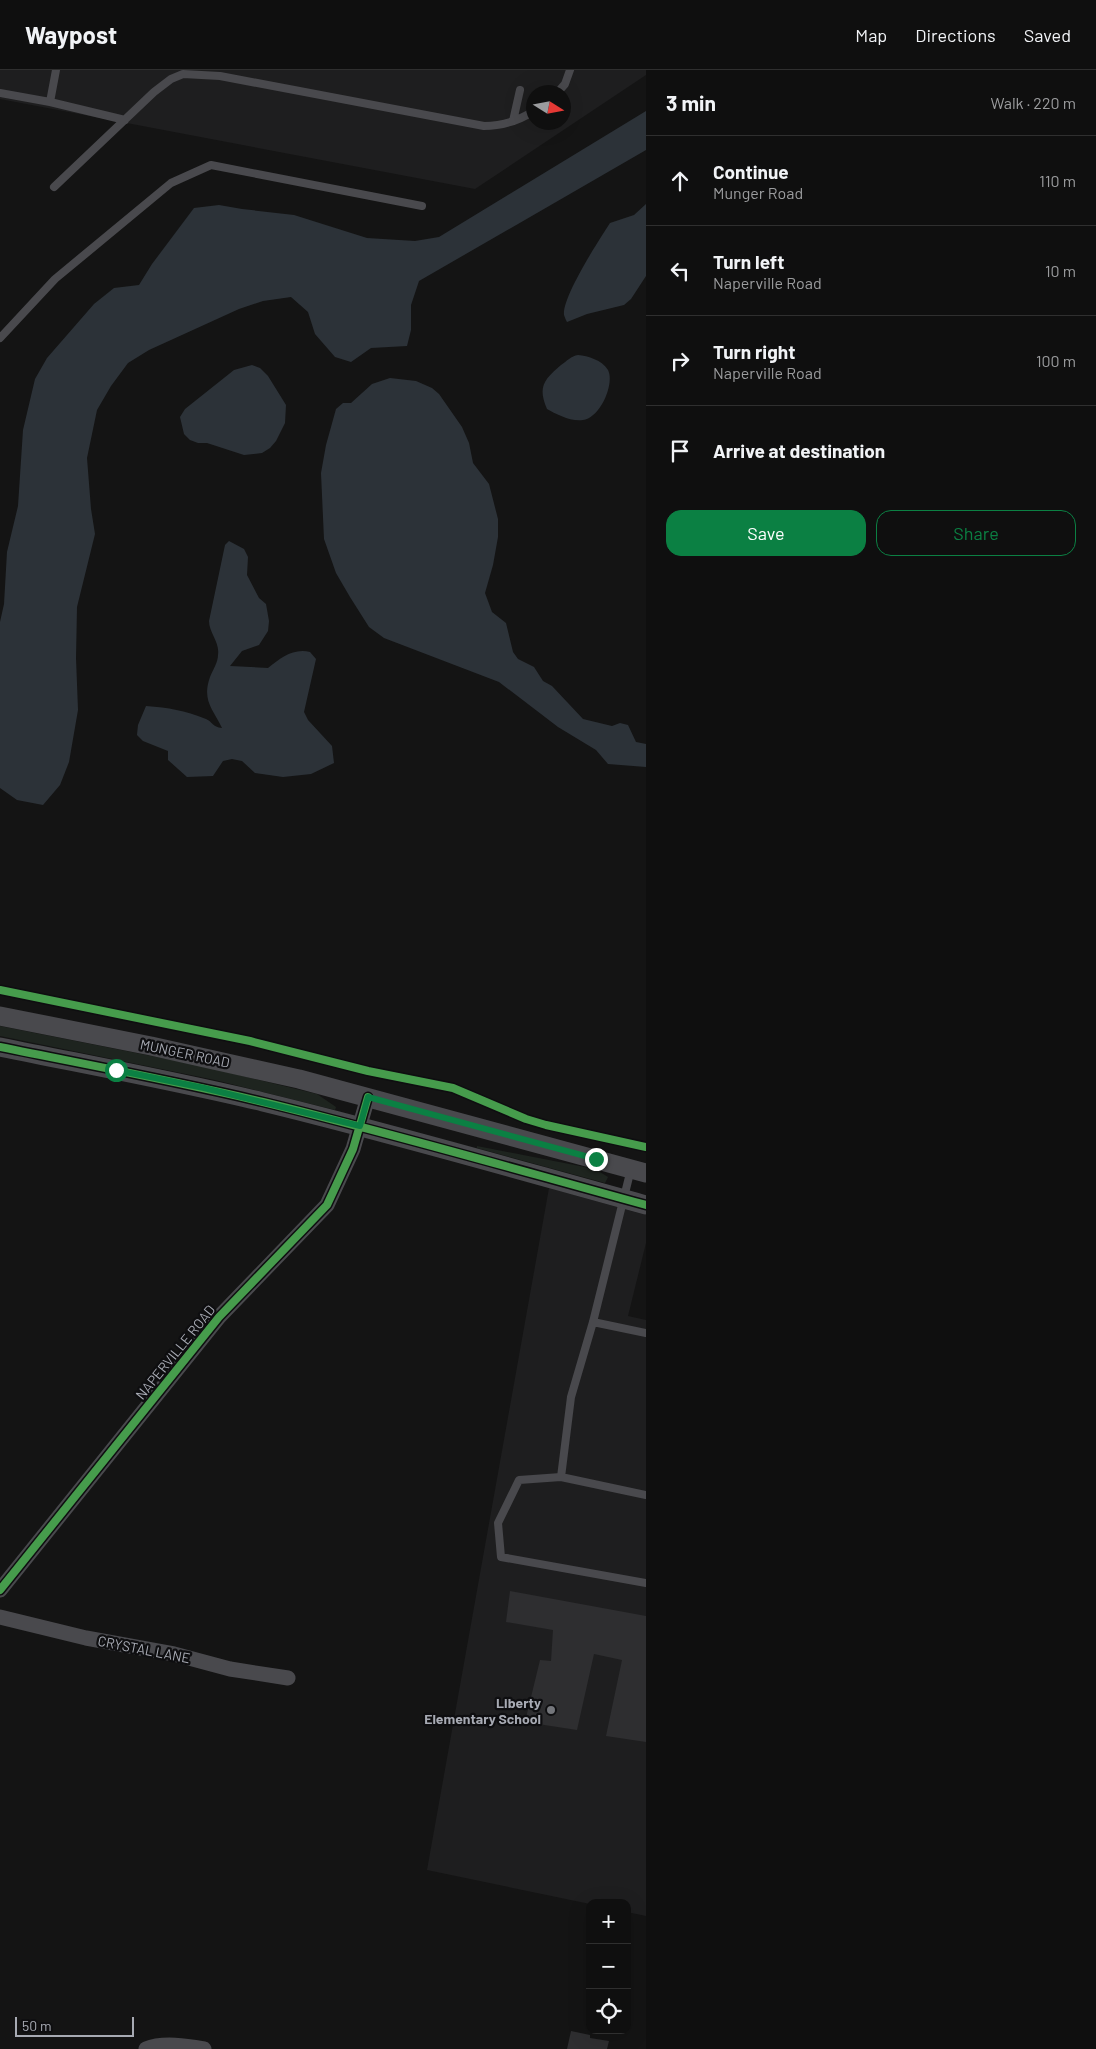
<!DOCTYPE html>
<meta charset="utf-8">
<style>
:root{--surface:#0f0f0f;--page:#1d1d1d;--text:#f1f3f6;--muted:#9b9c9e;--line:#2f2f2f;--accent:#0b8043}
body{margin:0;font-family:Barlow,sans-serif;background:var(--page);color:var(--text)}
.controls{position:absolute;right:15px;bottom:15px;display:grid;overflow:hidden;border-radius:10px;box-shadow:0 5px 20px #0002}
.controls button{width:45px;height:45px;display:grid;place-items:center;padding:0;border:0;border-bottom:1px solid var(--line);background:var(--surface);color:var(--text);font:25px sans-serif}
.compass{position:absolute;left:526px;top:15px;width:45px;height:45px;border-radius:50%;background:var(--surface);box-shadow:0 5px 20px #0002;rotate:101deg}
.scale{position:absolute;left:15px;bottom:12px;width:119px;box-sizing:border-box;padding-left:5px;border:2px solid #a7aab3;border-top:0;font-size:14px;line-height:18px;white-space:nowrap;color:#a7aab3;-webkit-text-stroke:4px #0e0e10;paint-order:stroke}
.stop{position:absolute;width:15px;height:15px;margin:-11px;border:4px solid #0b8043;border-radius:50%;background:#fff}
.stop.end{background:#0b8043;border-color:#fff;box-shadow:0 1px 5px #0008}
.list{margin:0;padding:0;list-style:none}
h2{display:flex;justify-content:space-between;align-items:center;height:65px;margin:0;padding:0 20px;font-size:21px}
h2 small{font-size:16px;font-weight:400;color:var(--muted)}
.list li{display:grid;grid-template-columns:32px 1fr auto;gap:15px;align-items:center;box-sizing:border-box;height:90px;padding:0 20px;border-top:1px solid var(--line)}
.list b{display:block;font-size:19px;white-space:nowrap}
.list p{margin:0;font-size:16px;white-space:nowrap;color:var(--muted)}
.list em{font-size:16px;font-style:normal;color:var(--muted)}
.actions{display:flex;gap:10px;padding:15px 20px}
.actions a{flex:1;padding:11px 0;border:1px solid var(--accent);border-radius:15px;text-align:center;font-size:18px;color:var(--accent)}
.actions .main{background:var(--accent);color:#fff}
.icon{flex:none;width:28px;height:28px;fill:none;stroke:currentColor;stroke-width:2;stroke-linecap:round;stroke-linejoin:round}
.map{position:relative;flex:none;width:646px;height:1979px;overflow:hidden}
header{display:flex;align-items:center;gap:30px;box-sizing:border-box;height:70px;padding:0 25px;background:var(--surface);border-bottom:1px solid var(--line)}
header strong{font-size:24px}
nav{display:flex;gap:28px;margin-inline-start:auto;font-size:18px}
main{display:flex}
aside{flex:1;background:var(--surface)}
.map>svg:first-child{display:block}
</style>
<header>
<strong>Waypost</strong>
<nav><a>Map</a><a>Directions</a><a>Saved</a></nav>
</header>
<main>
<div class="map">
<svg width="646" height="1979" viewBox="0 0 646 1979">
<rect width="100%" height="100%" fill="#141414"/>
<path fill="#1e1e1f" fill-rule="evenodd" d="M0,0H646V5L475,119L0,29ZM534,22H564V52H534Z
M549,1118L646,1145V1173L628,1246L646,1250V1846L627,1842V1833H590V1834L427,1800Z"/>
<path fill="#1e241f" d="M0,956L202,996L317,1024L336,1037L335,1040L215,1010L0,966Z
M477,1076L595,1099L608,1107L605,1113L477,1078Z"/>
<path fill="#2c3238" d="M646,41V80L419,211L411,235V260L407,276L371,278L351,292L335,287L315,264L308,242L291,227L263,231L239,239L149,280L128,293L111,316L97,340L87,388L91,439L95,464L77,537L76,588L78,640L69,692L60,715L43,735L17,730L0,718V552L4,534L7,482L18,436L23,360L35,309L47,288L94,234L114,218L139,215L152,194L194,138L219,135L242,139L294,145L367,168L415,171L439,167Z
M646,134V206L631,229L624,235L587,244L567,252C566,250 565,248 564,245C562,227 599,170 610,153L634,145Z
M578,285C588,286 602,290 608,300C615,314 600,348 583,350C571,352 556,344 547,339C537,316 545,309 561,295C567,291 571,286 578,285Z
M252,295L260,298L268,306L286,335L285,353L276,371L270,378L262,383L244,385L207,373H198L190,370L184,364L180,347L185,339L234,300Z
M390,308L416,311L432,318L439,324L462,357L469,373L473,393L489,414L498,449V467L493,495L485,523L492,542L506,553L513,582L518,589L534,597L543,611L552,616L583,649L612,656L620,653L628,655L636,672L646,674V697L608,694L596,680L558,657L499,612L384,568L369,557L350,527L336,503L324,469L321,403L326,375L336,339L343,333H351L372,314Z
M229,471L244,479L248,487L247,505L259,528L266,534L269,551L268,561L259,575L242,581L230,596L268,598C281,588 293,578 310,582L316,589L304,642L308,650L332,676L334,693L311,704L283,707L255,703L242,691L232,689L223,691L213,706L187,707L168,690V681L143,671L137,665L138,655L146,636C169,638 184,640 206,649C213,652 212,657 222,658C212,638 202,630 210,607C213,600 218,592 218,585C220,572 209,563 209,551L225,475Z"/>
<path fill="#2e2e30" d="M510,1521L646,1546V1672L606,1666L622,1590L594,1584L577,1660L525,1652L540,1590L551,1591L553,1560L506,1552Z
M571,1961L590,1965V1968L609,1971L607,1979H567Z"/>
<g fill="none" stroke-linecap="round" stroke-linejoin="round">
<path stroke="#49494d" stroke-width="8" d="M56,0L50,32L125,50
M558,22L565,14L570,0
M0,23L50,32
M513,51L520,20
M54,117L154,22L171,9L183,4L220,6L484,56C503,56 518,51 534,41
M0,268L55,209L171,113L211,95L422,136
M593,1252L646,1263
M561,1407L571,1327L593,1252L631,1099
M646,1425L561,1407L519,1410L498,1453L501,1487L646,1513"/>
<path stroke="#49494d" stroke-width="15" d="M0,1520L219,1247L327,1135L353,1079L368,1027
M0,1547L86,1568L174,1584L230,1599L288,1608
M146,1979C163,1972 187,1976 204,1979"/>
<path stroke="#49494d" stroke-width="19" d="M0,946L151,976L299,1009L646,1103
M0,977C88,995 176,1011 263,1032C391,1063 518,1100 646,1135"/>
<g stroke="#0e0e10" stroke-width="11">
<path id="cycleway" d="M0,920L250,971L368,1001L453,1018L526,1049L546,1055L646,1077
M0,977C88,995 176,1011 263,1032C391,1063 518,1100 646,1135
M0,1520L219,1247L327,1135L353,1079L368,1027"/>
</g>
<use href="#cycleway" stroke="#469c4c" stroke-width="8"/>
</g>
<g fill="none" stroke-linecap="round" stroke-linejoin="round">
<path stroke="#0b8043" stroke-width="6" d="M116,1000L204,1018L360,1056L368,1027L596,1089"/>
</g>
<circle fill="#74767b" stroke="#0e0e10" stroke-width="2" cx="551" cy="1640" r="5"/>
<g text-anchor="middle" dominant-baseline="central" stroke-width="4.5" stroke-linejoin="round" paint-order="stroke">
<g font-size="14" fill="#a7aab3" stroke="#0e0e10">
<text transform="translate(185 983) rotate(12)">MUNGER ROAD</text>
<text transform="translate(175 1282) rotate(-51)">NAPERVILLE ROAD</text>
<text transform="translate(144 1579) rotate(11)">CRYSTAL LANE</text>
</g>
<g font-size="14" font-weight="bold" fill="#a7aab3" stroke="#0e0e10" text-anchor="end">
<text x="541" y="1632">Liberty<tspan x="541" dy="16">Elementary School</tspan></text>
</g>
</g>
</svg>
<div class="controls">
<button>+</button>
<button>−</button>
<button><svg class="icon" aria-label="locate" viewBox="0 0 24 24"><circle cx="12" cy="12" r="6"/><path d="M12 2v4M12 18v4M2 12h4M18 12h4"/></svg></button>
</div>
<svg class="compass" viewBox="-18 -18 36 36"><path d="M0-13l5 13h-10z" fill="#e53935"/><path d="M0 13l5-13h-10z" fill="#9b9c9e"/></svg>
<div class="scale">50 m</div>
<div class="stop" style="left:116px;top:1000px"></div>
<div class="stop end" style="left:596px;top:1089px"></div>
</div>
<aside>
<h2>3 min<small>Walk · 220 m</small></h2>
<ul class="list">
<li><svg class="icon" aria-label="ahead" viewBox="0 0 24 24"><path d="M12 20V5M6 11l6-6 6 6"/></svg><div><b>Continue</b><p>Munger Road</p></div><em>110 m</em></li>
<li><svg class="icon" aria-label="left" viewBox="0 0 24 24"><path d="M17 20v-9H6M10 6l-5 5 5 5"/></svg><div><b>Turn left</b><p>Naperville Road</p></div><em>10 m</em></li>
<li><svg class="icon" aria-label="right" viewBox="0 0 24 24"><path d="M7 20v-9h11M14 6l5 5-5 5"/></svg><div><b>Turn right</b><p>Naperville Road</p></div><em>100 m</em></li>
<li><svg class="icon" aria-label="arrive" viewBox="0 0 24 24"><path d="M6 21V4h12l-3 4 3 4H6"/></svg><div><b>Arrive at destination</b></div></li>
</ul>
<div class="actions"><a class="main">Save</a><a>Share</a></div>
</aside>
</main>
